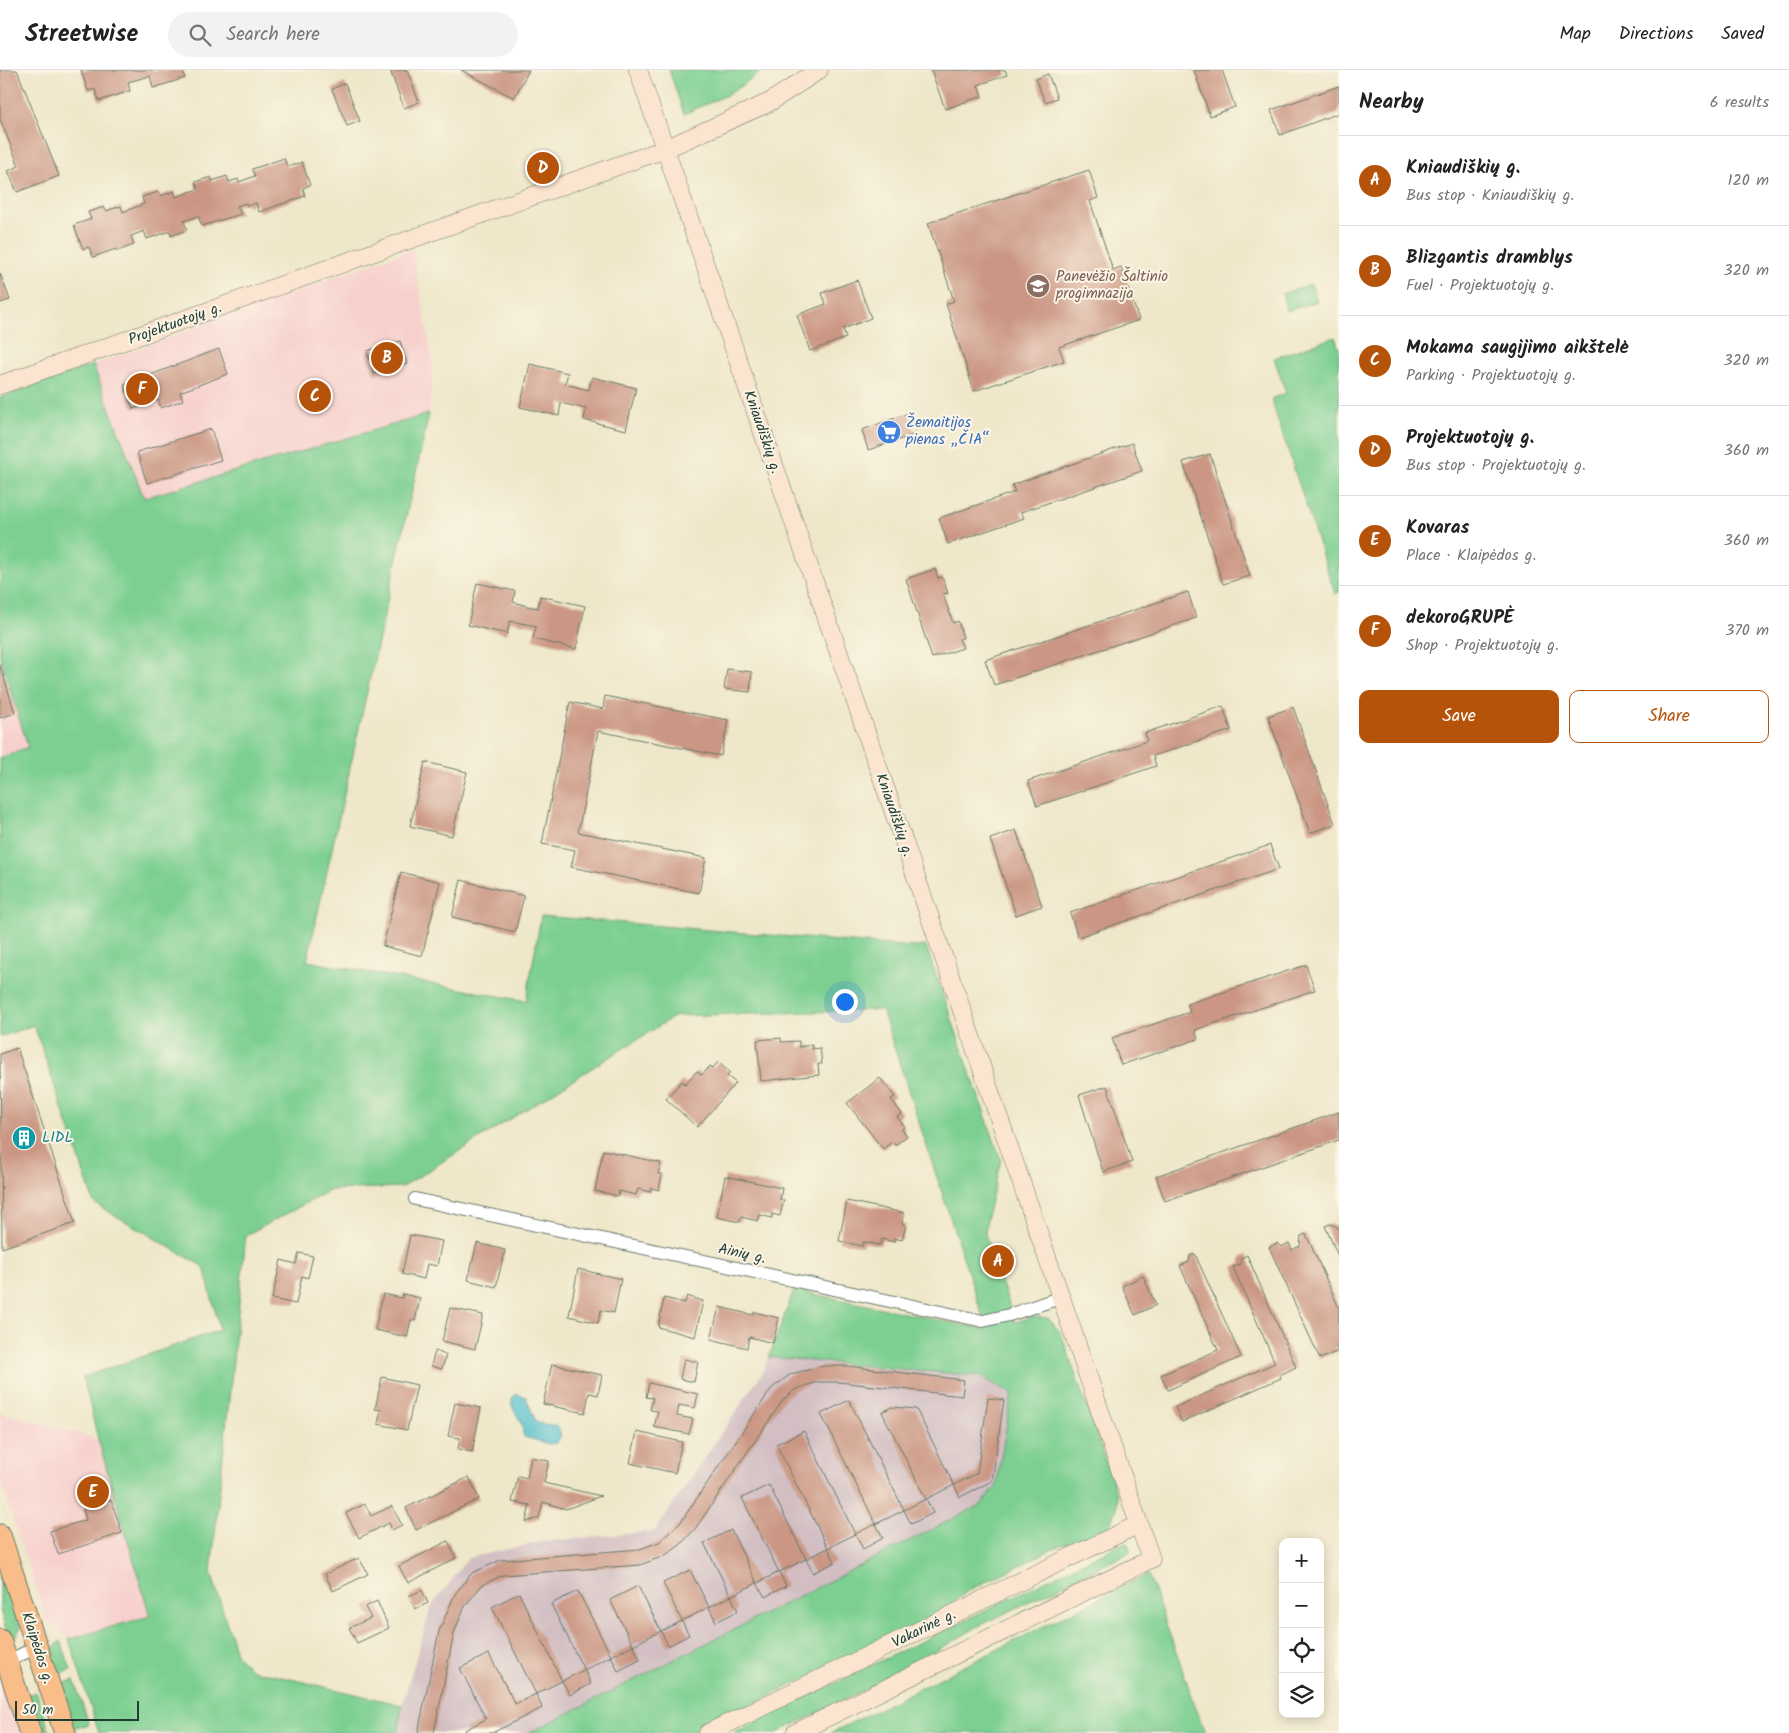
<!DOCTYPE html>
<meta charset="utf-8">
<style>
:root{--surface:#fff;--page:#f2f2f2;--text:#222;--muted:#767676;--line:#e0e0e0;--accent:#b45309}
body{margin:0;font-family:Kalam,sans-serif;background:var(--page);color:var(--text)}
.controls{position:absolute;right:15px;bottom:15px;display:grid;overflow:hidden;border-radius:10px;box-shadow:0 2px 12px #0003}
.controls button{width:45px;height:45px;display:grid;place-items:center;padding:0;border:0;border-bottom:1px solid var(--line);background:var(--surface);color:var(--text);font:25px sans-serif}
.scale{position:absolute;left:15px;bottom:12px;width:124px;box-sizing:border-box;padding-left:5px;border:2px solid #1f3d34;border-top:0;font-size:14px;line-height:18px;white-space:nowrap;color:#1f3d34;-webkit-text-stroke:4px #fcf5e5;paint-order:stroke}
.you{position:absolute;left:844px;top:931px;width:18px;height:18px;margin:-12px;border:4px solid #fff;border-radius:50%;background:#1a73e8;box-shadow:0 0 0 8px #1a73e833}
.badge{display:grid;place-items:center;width:32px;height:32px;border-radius:50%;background:var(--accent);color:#fff;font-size:16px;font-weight:700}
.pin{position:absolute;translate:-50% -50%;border:2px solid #fff;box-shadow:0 1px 5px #0006}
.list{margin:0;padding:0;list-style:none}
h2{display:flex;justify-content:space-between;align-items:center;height:65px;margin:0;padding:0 20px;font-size:21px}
h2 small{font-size:16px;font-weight:400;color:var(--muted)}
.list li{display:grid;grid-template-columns:32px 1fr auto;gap:15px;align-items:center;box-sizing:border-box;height:90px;padding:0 20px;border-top:1px solid var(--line)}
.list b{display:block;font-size:19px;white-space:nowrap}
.list p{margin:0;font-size:16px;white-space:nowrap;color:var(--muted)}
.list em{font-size:16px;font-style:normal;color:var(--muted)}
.actions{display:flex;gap:10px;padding:15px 20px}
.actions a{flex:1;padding:11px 0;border:1px solid var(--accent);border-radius:10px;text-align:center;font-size:18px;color:var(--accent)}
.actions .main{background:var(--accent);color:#fff}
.icon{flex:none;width:28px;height:28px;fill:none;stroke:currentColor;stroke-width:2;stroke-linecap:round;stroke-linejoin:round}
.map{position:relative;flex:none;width:1339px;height:1663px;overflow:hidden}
header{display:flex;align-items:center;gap:30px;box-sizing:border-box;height:70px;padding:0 25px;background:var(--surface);border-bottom:1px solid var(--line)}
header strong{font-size:24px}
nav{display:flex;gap:28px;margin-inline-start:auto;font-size:18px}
.search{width:350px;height:45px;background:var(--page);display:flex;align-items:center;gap:12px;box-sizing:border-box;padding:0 18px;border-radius:28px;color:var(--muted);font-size:19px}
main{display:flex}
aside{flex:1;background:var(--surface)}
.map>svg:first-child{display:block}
</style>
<header>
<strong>Streetwise</strong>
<div class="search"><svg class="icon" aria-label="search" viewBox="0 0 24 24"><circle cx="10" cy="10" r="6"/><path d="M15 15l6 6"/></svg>Search here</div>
<nav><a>Map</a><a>Directions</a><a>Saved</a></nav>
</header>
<main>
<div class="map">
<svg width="1339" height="1663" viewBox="0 0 1339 1663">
<rect width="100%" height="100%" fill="#fcf5e5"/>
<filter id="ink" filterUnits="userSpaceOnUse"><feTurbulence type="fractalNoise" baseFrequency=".02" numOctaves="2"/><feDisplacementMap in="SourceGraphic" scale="10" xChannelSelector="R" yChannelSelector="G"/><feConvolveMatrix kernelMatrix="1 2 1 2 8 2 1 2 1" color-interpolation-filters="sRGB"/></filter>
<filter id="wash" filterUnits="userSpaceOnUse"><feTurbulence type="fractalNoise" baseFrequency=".0096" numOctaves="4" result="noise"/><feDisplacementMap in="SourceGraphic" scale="20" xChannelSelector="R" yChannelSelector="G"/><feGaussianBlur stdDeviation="1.12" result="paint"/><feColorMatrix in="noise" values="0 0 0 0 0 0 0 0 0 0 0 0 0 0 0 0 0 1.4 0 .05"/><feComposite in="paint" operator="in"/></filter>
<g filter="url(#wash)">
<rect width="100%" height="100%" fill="#eee7c9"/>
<path fill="#f7d0cd" d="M412,179L433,293L429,344L144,428L93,295Z
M0,586L28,677L0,688Z
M0,1342L98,1369L150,1546L69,1569L46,1549L0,1410Z
M0,1616L8,1622L21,1663H0Z"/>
<path fill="#d2bec3" d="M769,1287L979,1306L1013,1323L996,1418L982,1434L529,1663H398L402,1635L431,1537L468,1488L541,1472L655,1461L762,1303Z"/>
<path fill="#7bcf91" stroke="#4d8662" d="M669,0H764L729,24L684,44Z
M1311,214L1317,231L1287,241L1282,224Z
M1335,267L1339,279V522L1335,524L1271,329L1286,323L1274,288Z
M93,295L144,428L429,344L307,891L526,931L541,846L912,877L926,876L1001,1090L987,1147L985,1164L1015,1252L1033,1247L1048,1248L1061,1263L1117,1424V1439L1108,1459L1095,1469L1063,1474L969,1520L935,1546L693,1663H529L982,1434L996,1417L1012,1323L979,1306L769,1287L794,1220L987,1260L882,940L675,946L402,1117L331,1120L246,1165L211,1502L237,1586L252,1600L402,1635L398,1663H99L69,1569L150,1546L98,1369L83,1307L220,1260L204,1197L94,1133L34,955L0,967V688L28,677L0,586V328Z
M1123,1473L1128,1474L1130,1479L1129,1483L977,1557L897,1604L777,1663H733Z
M0,1493L21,1557L15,1567L7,1563L0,1540Z
M1148,1504L1205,1663H831Z
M61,1571L71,1600L56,1605C51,1593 48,1579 61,1571Z
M74,1610L89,1654L73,1659L58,1615Z
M36,1622L50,1663H40L28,1625Z"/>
<path fill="#53bfce" stroke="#397e81" d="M516,1324L526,1327L536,1352C547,1357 558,1350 561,1366L556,1373L549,1374L524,1367C522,1362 523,1356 520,1351C516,1342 506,1333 516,1324Z"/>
<g id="blocks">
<path fill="#cb9784" d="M0,0H17L59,106L17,122L8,101L19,96L0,49Z
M81,0H182L185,8L153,18L150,6L128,12L130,21L99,31L95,19L88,21Z
M390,0H407L419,32L404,38Z
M461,0H529L514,28Z
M931,0H1005L1007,5L978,15L982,26L945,39Z
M1194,0H1222L1235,37L1210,46Z
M1048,4L1057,28L1045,32L1036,9Z
M345,13L360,51L347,56L332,19Z
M1339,16V43L1280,65L1271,40Z
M284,88L287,97L302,92L310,115L303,118L305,126L259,142L256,133L247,136L246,133L237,136L241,144L202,156L198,146L184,151L187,160L171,166L170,161L147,169L144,161L131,166L134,175L117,181L116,179L93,187L89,177L83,179L74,155L91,149L88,142L104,137L106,141L121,136L123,142L144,134L142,127L158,122L160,126L174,121L176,127L198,119L195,112L211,107L212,111L227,106L229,112L238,109L239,112L255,106L252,99Z
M1089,100L1098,128L1090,131L1113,200L1121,197L1139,250L1059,277L1064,291L974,321L946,234L954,231L928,153Z
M0,203L10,230L0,233Z
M857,210L871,248L843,259L846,268L810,281L797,245L826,234L822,223Z
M400,271L407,294L374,304L367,281Z
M219,279L228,304L180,322L183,330L161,338L158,330L133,339L124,315Z
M530,294L568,303L565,314L589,320L592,307L636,318L626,360L584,350L586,339L561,333L559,346L520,337Z
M909,343L916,364L868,380L862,360Z
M211,359L221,390L147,413L137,382Z
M1132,373L1142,401L1021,442L1024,448L948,474L939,448L1015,422L1012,415Z
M1210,384L1250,506L1223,514L1183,392Z
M935,499L938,508L942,507L948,523L943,524L953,553L958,551L963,568L959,569L963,578L932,588L906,509Z
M477,513L515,521L513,532L527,536L538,538L540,526L585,536L576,579L533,569L536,556L510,551L507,564L468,555Z
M1188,522L1196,548L994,615L985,590Z
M0,594L15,643L0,648Z
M727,599L752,602L750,622L724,619Z
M605,626L728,650L721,686L598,661L578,762L706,788L699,823L571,797L575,780L542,774L570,632L603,639Z
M1223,636L1231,660L1153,686L1156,696L1037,736L1028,711L1147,671L1145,663Z
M1293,637L1335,754L1310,763L1268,646Z
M425,692L467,702L452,766L410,756Z
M1016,760L1042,836L1016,845L990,769Z
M1270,775L1279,799L1078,867L1070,843Z
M401,802L440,812L422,886L383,876Z
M461,810L524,826L515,862L452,847Z
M1306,895L1315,920L1195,960L1198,969L1121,995L1112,968L1190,942L1187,934Z
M781,968V972L799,971V977L812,975V979L820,978L822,994H818L819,1005L761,1011L757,970Z
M17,978L75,1153L2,1178L0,984Z
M718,992L730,1003L727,1006L736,1013L697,1057L666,1029L682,1011L685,1014L697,1001L702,1005L710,996L713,998Z
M880,1008L895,1027L891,1029L902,1044L897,1047L905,1057L902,1059L907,1066L895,1075L892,1072L883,1079L847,1033Z
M1107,1016L1132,1092L1103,1102L1079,1025Z
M1339,1042V1070L1165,1131L1156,1106Z
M603,1080L661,1093L658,1104H662L659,1120L651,1118L650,1122L638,1119L636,1125L619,1121L618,1126L595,1121Z
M725,1106L782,1118L780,1130H784L780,1146L772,1144V1148L760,1145L758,1151L741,1147L740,1152L717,1147Z
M847,1131L904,1143L902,1154L906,1155L902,1170L894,1168V1172L882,1169L880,1175L863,1172L862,1176L839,1171Z
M1331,1154L1339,1158V1188L1325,1156Z
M1306,1164L1339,1238V1273L1335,1275L1338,1281L1320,1289L1269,1177L1277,1173L1281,1177L1289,1173L1292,1180L1300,1176L1301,1166Z
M410,1165L442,1171L437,1196L427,1194L424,1209L402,1204Z
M477,1173L505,1180L496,1217L468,1210Z
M299,1183L313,1186L308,1208L302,1206L296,1234L272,1229L281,1190L296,1194Z
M1195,1184L1241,1287L1168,1320L1161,1305L1218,1280L1180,1196L1189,1192L1190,1186Z
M1247,1185L1296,1297L1280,1305L1281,1308L1182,1352L1175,1337L1275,1293L1233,1197L1241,1194V1188Z
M578,1199L621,1209L614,1243L601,1240L598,1253L569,1246Z
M1143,1206L1156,1235L1135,1245L1122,1216Z
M383,1224L402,1228L403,1224L420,1228L415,1251L411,1250L407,1267L375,1260Z
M687,1226L703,1231L695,1267L658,1257L664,1228L685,1233Z
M719,1237L753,1245L754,1242L779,1248L773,1273L749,1267L747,1278L711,1269Z
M450,1238L483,1245L475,1279L442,1271Z
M435,1281L446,1285L442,1299L431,1296Z
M684,1289L698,1292L694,1312L680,1309Z
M552,1294L602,1305L598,1325L589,1323L585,1343L543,1334Z
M824,1296H847L964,1310L962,1326L839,1312H817L796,1319L783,1330L695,1459L679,1476L664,1486L640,1495L503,1505L482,1515L465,1536L454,1563L434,1663H418L439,1561L455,1524L472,1503L501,1490L640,1479L659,1472L680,1453L772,1318L791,1304Z
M382,1307L417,1315L407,1360L378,1354L381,1340L375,1339Z
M649,1313L698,1324L695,1338L679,1335L677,1346L693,1349L689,1364L654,1357L658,1341L650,1340L653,1328L646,1327Z
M988,1328L1004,1330L992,1411L960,1427L954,1415L977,1403Z
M849,1330L904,1440L926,1429L933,1443L911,1454L904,1440L876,1454L821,1344Z
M455,1333L481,1338L472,1382L458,1379L460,1368L448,1366Z
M892,1337L916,1339L954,1415L926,1429L882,1342Z
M804,1361L855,1464L828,1478L776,1374Z
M637,1362L682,1372L675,1403L630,1393Z
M531,1387L549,1391L544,1413L601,1426L566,1439L543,1432L539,1448L526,1452L530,1435L512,1432L518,1406L527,1408Z
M469,1407L479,1429L416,1460L406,1438Z
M102,1409L109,1427L84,1435L78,1417Z
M769,1415L806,1489L779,1502L742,1428Z
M111,1430L122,1463L58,1484L50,1461L86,1450L83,1439Z
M365,1434L371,1446L392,1436L402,1455L392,1460L389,1453L359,1468L346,1443Z
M876,1454L883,1468L863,1479L855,1464Z
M731,1460L757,1513L731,1526L704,1473Z
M448,1471L456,1488L408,1513L399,1496Z
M828,1478L835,1492L813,1503L806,1489Z
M359,1488L368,1504L333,1521L325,1504Z
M690,1500L709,1537L731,1526L738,1541L716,1552L709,1537L682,1551L689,1565L668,1576L661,1561L682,1551L663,1513Z
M779,1502L786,1516L765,1527L757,1513Z
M638,1516L661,1561L633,1575L640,1590L618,1601L611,1586L633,1575L610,1530Z
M422,1520L428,1533L415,1539L409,1526Z
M578,1521L611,1586L584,1600L551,1534Z
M519,1523L562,1611L536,1624L492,1537Z
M377,1531L389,1558L357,1573L349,1558L371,1548L365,1537Z
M489,1584L515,1634L536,1624L542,1638L492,1663H467L465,1660L486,1649L460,1598Z
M584,1600L591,1614L570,1625L562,1611Z"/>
</g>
</g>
<g filter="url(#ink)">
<use href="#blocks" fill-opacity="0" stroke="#677868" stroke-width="1"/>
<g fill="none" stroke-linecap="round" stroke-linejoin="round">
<g stroke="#677868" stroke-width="14">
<path id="minor" d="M415,1129L983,1251L1009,1245L1062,1227
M3,1594L36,1577"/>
</g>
<g stroke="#677868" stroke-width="19">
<path id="secondary" d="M638,0L1151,1489L795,1663
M0,315L665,79L770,32L819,0
M708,1663L1139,1454"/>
</g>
<g stroke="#677868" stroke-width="23">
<path id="trunk" d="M0,1465L65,1663
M0,1570L30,1663"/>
</g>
<use href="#minor" stroke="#fff" stroke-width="12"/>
<use href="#secondary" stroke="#fce5d0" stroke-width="18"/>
<use href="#trunk" stroke="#f8bd89" stroke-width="21"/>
</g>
</g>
<defs>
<g id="school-disc" transform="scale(1.25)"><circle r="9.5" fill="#8d6e63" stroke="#fcf5e5"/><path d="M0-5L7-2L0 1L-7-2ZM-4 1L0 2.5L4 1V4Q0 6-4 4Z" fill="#fff"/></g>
<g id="supermarket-disc" transform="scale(1.25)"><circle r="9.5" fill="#3f7fe0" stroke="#fcf5e5"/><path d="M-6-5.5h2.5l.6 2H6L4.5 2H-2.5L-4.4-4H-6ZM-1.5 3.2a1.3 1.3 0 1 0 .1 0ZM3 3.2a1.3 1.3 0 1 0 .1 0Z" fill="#fff"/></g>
<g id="building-disc" transform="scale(1.25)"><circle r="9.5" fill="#0f9aa8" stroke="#fcf5e5"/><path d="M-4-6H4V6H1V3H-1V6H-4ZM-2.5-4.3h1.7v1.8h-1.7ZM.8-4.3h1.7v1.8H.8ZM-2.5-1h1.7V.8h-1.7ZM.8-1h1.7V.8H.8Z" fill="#fff"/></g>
</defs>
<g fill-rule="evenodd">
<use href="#school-disc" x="1038" y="216"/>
<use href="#supermarket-disc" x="889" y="362"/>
<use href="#building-disc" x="24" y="1068"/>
</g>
<g text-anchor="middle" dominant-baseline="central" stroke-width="4" stroke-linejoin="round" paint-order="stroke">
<g font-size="15" fill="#785e54" stroke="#fcf5e5" text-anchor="start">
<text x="1056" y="207">Panevėžio Šaltinio<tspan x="1056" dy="17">progimnazija</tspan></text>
</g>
<g font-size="15" fill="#1f3d34" stroke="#fcf5e5">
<text transform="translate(175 254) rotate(-20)">Projektuotojų g.</text>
<text transform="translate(762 362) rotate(71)">Kniaudiškių g.</text>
<text transform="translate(894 745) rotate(71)">Kniaudiškių g.</text>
<text transform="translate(742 1184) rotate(12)">Ainių g.</text>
<text transform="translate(924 1559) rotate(-26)">Vakarinė g.</text>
<text transform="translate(37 1578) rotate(72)">Klaipėdos g.</text>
</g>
<g font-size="15" fill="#366cbe" stroke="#fcf5e5" text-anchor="start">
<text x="906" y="353">Žemaitijos<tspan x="906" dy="17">pienas „ČIA“</tspan></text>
</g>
<g font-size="15" fill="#0d838f" stroke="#fcf5e5" text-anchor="start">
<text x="42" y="1068">LIDL</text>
</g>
</g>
</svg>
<div class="controls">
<button>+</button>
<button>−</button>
<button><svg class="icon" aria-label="locate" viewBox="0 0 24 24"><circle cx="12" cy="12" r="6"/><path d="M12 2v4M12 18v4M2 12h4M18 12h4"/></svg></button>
<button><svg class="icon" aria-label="layers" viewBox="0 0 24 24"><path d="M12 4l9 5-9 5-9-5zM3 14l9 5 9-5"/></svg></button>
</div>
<div class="scale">50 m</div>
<div class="you"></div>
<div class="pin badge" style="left:998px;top:1191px">A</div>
<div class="pin badge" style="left:387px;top:288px">B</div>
<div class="pin badge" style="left:315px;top:326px">C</div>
<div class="pin badge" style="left:543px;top:98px">D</div>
<div class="pin badge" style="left:93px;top:1422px">E</div>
<div class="pin badge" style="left:142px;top:319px">F</div>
</div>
<aside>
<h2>Nearby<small>6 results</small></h2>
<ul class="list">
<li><span class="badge">A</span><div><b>Kniaudiškių g.</b><p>Bus stop · Kniaudiškių g.</p></div><em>120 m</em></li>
<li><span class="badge">B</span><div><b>Blizgantis dramblys</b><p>Fuel · Projektuotojų g.</p></div><em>320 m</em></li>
<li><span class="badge">C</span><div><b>Mokama saugijimo aikštelė</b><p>Parking · Projektuotojų g.</p></div><em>320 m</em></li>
<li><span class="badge">D</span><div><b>Projektuotojų g.</b><p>Bus stop · Projektuotojų g.</p></div><em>360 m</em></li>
<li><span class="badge">E</span><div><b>Kovaras</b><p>Place · Klaipėdos g.</p></div><em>360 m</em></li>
<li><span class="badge">F</span><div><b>dekoroGRUPĖ</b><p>Shop · Projektuotojų g.</p></div><em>370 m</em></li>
</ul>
<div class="actions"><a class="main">Save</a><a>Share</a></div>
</aside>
</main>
